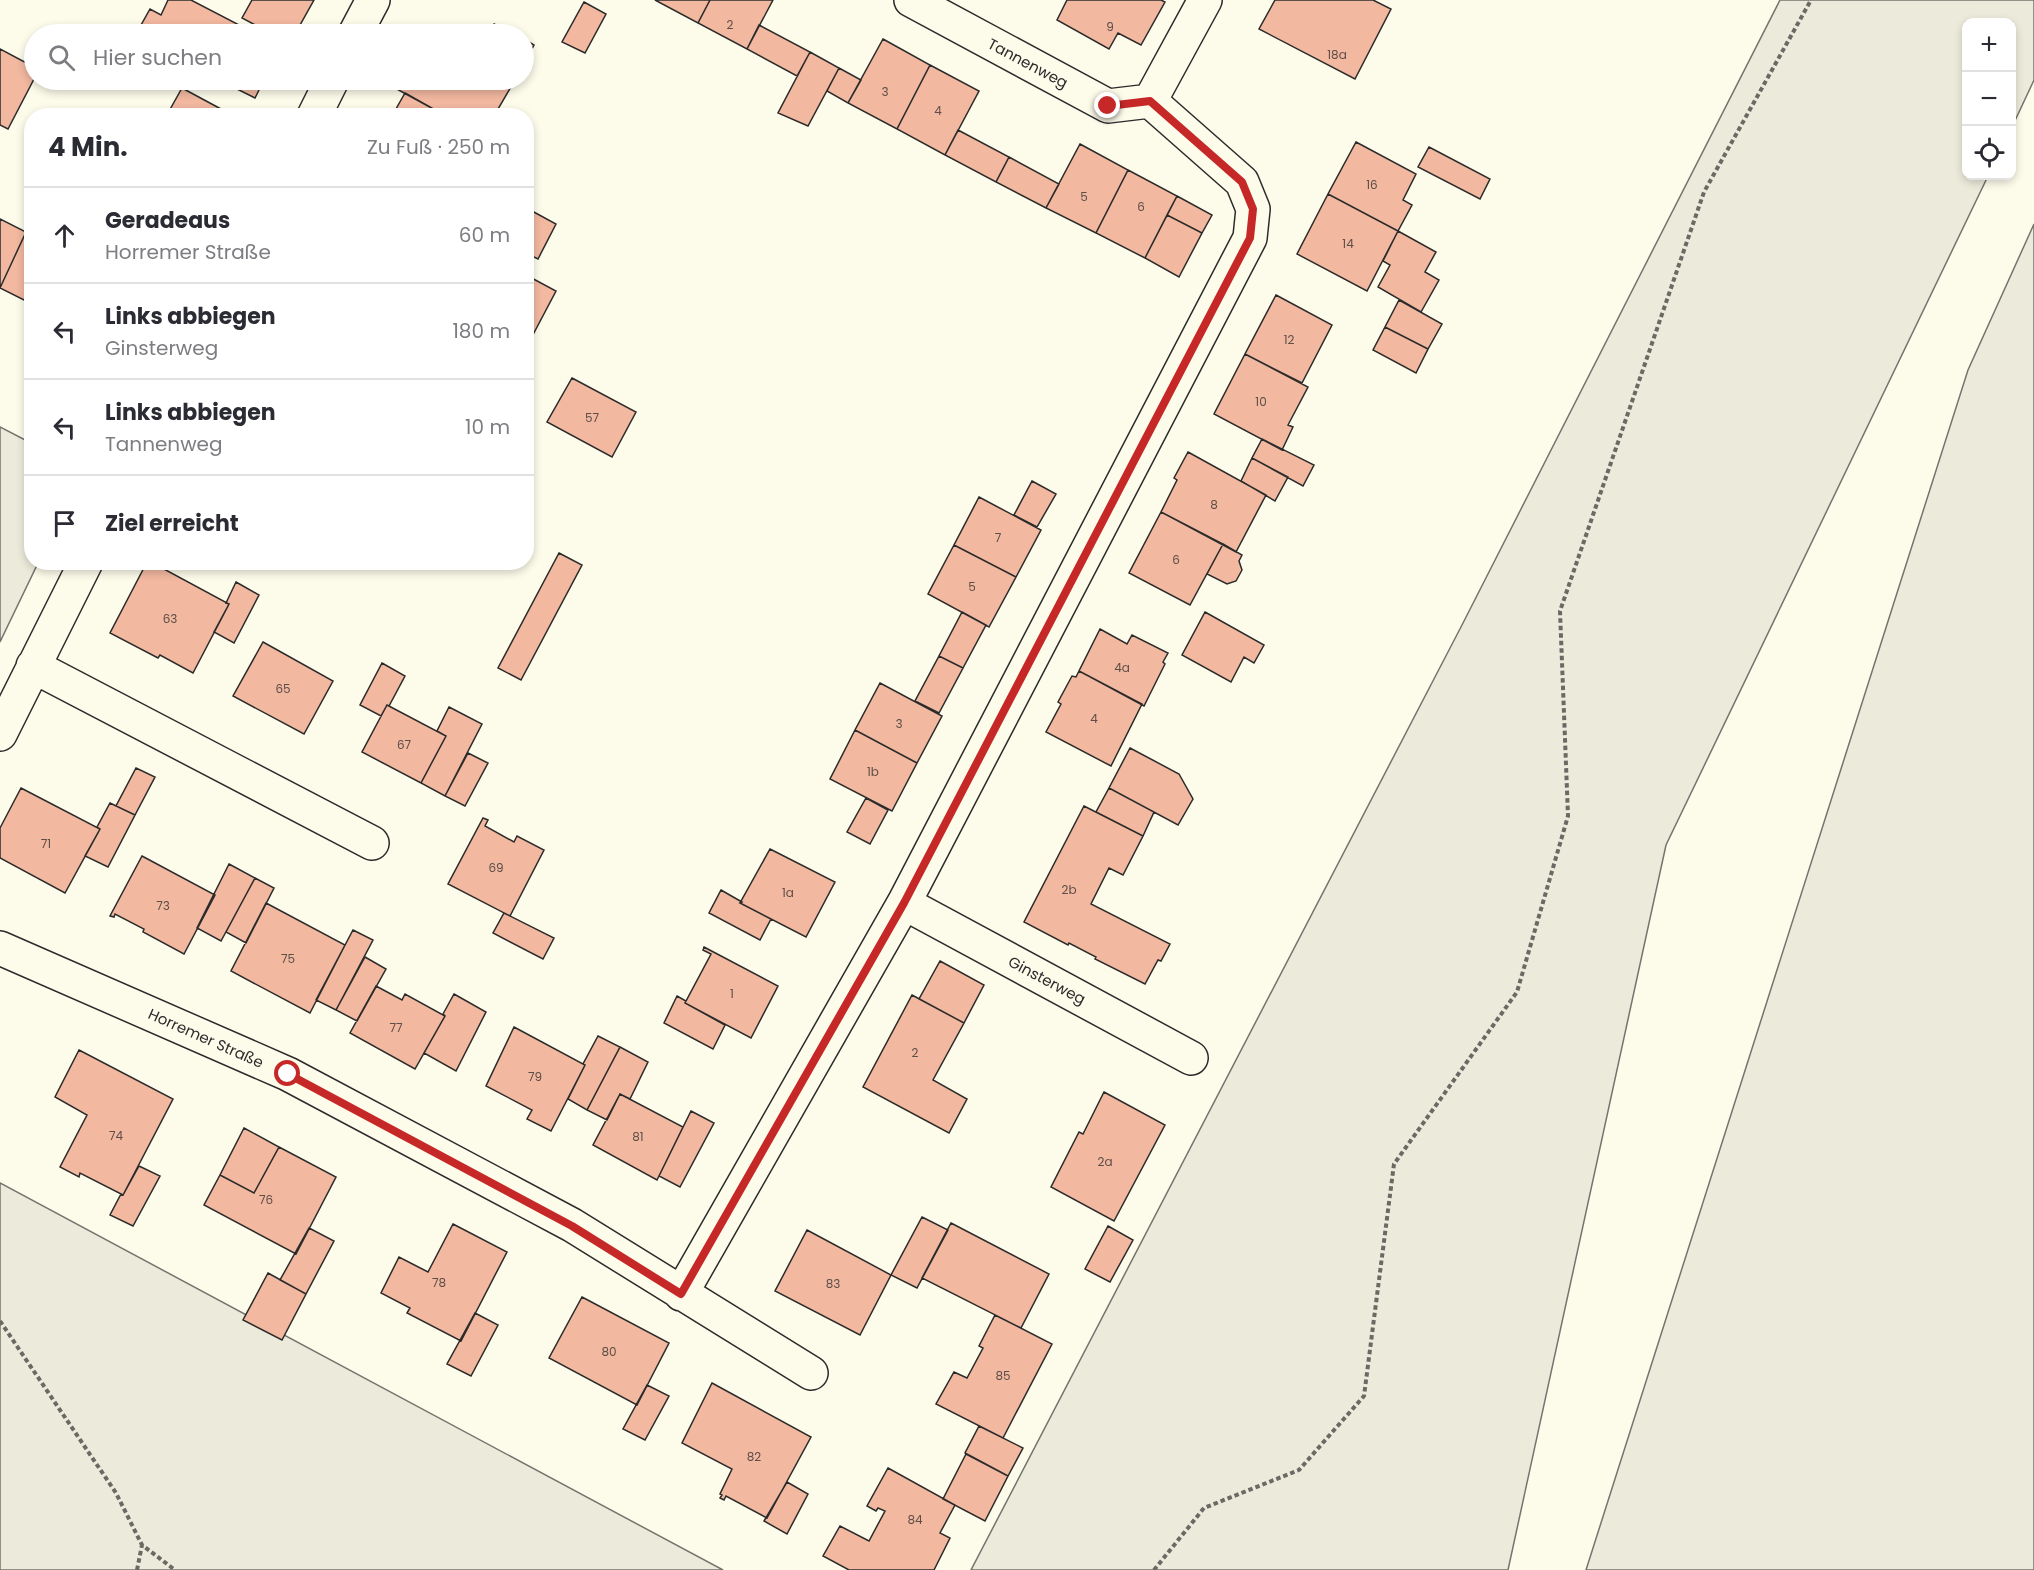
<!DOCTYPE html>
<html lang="de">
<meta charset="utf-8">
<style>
:root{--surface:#fff;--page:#f2f2f3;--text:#2b2b33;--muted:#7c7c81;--line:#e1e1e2}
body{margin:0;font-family:Poppins,sans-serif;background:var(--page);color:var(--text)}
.controls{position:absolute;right:18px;top:18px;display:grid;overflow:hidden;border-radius:12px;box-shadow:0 3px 9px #0003}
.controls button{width:54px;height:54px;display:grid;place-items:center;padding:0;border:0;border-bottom:2px solid var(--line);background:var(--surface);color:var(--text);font:30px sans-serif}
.stop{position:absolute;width:18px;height:18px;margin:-14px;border:4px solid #c62828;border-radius:50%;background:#fff}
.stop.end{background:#c62828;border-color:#fff;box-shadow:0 2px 6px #0008}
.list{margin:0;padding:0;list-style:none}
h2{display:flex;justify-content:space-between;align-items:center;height:78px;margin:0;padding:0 24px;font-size:26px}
h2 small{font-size:20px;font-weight:400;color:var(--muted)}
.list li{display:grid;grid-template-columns:39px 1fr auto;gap:18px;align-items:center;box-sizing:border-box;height:96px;padding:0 24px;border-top:2px solid var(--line)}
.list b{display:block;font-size:22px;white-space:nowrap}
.list p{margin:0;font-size:20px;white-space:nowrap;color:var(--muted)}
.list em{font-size:20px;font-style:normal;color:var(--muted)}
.icon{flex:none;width:33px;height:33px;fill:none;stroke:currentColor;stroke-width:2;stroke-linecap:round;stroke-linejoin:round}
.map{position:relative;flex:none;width:2034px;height:1570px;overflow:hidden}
.search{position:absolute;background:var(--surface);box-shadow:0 3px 9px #0003;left:24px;top:24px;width:510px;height:66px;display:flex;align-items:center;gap:15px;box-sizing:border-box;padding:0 21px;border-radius:33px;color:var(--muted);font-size:22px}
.panel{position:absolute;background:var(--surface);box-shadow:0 3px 9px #0003;left:24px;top:108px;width:510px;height:462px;border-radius:24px}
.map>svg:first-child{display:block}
</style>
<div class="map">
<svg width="2034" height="1570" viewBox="0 0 2034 1570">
<rect width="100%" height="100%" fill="#fdfbea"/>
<path fill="#ecebdb" stroke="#74746e" stroke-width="1.5" d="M1780,0H2034V80L2012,127V22H1966V176H1988L1666,845L1508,1570H971L1462,625Z
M2034,224V1570H1586L1968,370Z
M0,427L31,443L32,562L38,563L0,642Z
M0,1183L723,1570H0Z"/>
<path fill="#f2b8a0" stroke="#2b2b2b" stroke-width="1.5" d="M168,0H191L245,28L242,34H136L150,9L161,15Z
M252,0H314L295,34H272L242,18Z
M655,0H710L698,23Z
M710,0H773L747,49L698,23Z
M1067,0H1161L1165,2L1141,45L1118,33L1109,49L1057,20Z
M1275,0H1373L1391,9L1355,79L1259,29Z
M584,2L606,14L585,53L562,42Z
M494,24L515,34H489Z
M759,25L810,52L797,76L747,49Z
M524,39L534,45L524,64Z
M883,39L930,65L897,129L848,103Z
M0,49L34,67V79L8,129L0,125Z
M810,52L839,68L808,126L778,113Z
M930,65L979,91L945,155L897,129Z
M839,68L861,80L848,103L827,91Z
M219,80H264L255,98Z
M397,80H515L494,116H446L393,87Z
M182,88L234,116H172L168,113Z
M405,93L446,116H392Z
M958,130L1009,157L996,182L945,155Z
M1356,142L1416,174L1403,200L1412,205L1398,231L1328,194Z
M1080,144L1128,170L1096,233L1046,208Z
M1429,147L1490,179L1480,199L1418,167Z
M1009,157L1059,184L1046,208L996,182Z
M1128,170L1177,196L1145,258L1096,233Z
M1328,194L1398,231L1367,291L1297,254Z
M1177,196L1212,215L1202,233L1167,215Z
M532,211L556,224L538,259L526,253V223Z
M1167,215L1202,233L1179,277L1145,258Z
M0,219L26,232L0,288Z
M1398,231L1436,252L1425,272L1439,280L1421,312L1378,287L1390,265L1383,261Z
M26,232L32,235V304L0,288Z
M526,275L556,291L526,348Z
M1276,295L1332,325L1302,383L1245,354Z
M1399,300L1442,324L1428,349L1385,327Z
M1385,327L1428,349L1416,373L1373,350Z
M1245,354L1308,387L1288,425L1293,427L1282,450L1214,414Z
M572,378L636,412L612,457L547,422Z
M1262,439L1314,465L1303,486L1252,458Z
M1188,452L1266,495L1236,552L1161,512L1177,480L1174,478Z
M1252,458L1288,477L1275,501L1241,481Z
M1032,481L1056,494L1037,527L1014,515Z
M979,497L1041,530L1016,577L954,545Z
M1161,512L1223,544L1190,605L1129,573Z
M1223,544L1242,555L1239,561L1242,570L1236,581L1227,584L1207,574Z
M954,545L1016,577L989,627L928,594Z
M559,553L582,565L521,680L498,668Z
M147,562H151L229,604L193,673L160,655L158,658L110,633Z
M236,582L259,595L234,643L214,632L229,604L226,603Z
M962,612L986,625L963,668L939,656Z
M1205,612L1264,645L1254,663L1244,657L1231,682L1182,655Z
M1100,629L1127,644L1132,635L1168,653L1163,662L1165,664L1144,706L1079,671Z
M263,642L333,681L304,734L233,696Z
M939,656L963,668L939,713L915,701Z
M382,663L405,676L389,706L387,705L381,716L360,705Z
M1079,671L1142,704L1111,766L1046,732L1061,704L1058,702L1072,676L1076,677Z
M880,683L942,716L917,763L855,730Z
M387,705L446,736L421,783L362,752Z
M449,707L482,724L445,796L421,783L446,736L437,731Z
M855,730L917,763L892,811L830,779Z
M1130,748L1179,774L1193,799L1178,825L1109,788Z
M468,753L488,763L465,806L445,796Z
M136,768L155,777L135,815L116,806Z
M21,788L100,829L65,893L0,858V828Z
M1109,788L1154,812L1143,836L1096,812Z
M866,798L888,810L870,844L847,832Z
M110,803L135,815L108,867L85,856L100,829L97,827Z
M1084,806L1143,836L1123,875L1109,868L1091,904L1170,944L1161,961L1158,960L1145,984L1095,959L1096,957L1069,943L1068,945L1024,922Z
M483,818L488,820L485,826L514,842L517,836L544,850L510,916L448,884Z
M770,849L835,882L806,937L740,903Z
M142,856L215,895L184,954L143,932L144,929L115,914L114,917L110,916Z
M229,864L255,878L221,941L197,928Z
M255,878L274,888L246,943L226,932Z
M721,890L742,902L740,903L771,919L760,940L709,913Z
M266,903L345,945L310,1013L231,971Z
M504,913L554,938L543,959L493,933Z
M353,930L373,940L336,1010L316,1000Z
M704,947L778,986L751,1038L685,1003L711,954L703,950Z
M365,957L386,969L357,1021L336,1010Z
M940,961L984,985L964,1023L919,999Z
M376,986L402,1000L405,994L445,1016L415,1069L350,1033Z
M454,994L486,1012L456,1071L424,1053L445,1016L443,1014Z
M912,995L964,1023L933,1080L967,1099L949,1133L863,1087Z
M677,996L686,1001L685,1003L725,1025L713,1049L664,1023Z
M514,1027L585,1065L551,1131L527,1119L532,1110L486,1086Z
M598,1036L620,1047L587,1110L568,1099L585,1065L583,1064Z
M620,1047L648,1062L630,1099L620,1094L607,1120L587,1110Z
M79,1050L173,1099L123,1195L80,1173L79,1177L60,1167L87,1115L55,1097Z
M1104,1092L1165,1125L1114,1221L1051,1187L1079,1132L1083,1134Z
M620,1094L683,1127L657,1180L593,1145Z
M691,1111L714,1123L680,1187L659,1176Z
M244,1128L279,1147L254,1193L220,1175Z
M279,1147L336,1177L296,1254L204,1205L220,1175L254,1193Z
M139,1166L160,1176L133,1226L110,1215L121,1194L123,1195Z
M922,1217L948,1230L917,1288L891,1275Z
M951,1223L1049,1274L1021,1328L922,1278Z
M453,1224L507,1252L461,1341L407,1313L410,1308L381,1293L399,1257L428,1272Z
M1108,1226L1133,1240L1110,1282L1085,1269Z
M309,1228L334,1241L306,1294L280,1280Z
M807,1230L891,1275L860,1335L775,1291Z
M268,1273L306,1294L282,1340L243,1320Z
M582,1297L669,1343L637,1405L549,1358Z
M475,1313L498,1325L471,1376L447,1364Z
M995,1315L1052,1344L1003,1438L936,1404L954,1372L967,1378L983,1348L979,1346Z
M712,1383L811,1437L767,1518L726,1496L724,1500L720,1498L722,1495L720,1494L732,1469L682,1443Z
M647,1385L669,1396L645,1440L623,1429Z
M979,1426L1023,1448L1008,1476L965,1453Z
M966,1454L1008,1476L985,1521L943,1499Z
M888,1468L955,1505L940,1533L950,1538L934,1570H849L823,1556L840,1526L869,1541L885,1511L878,1508L876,1511L867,1506Z
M787,1482L808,1494L787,1534L764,1521Z"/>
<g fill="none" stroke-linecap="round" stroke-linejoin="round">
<g stroke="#2b2b2b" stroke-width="36">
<path id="minor" d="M911,0L1108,106L1150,101
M355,34L373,0
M314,116L332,80
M33,666L372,843
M0,734L86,562
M904,903L1191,1058
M0,948L288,1074L572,1225L811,1373
M681,1294L904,903L1250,238L1253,209L1242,182L1150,101L1205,0"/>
</g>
<path stroke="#6a6964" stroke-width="4" stroke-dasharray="4.5 3" stroke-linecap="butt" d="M0,1321L116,1493L142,1545L175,1570
M137,1570L142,1545
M1154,1570L1204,1508L1299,1470L1364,1396L1394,1164L1517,992L1568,816L1560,611L1704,192L1811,0"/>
<use href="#minor" stroke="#fdfbea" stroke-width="33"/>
</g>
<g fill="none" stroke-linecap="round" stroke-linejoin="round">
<path stroke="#c62828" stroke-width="8" d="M288,1074L572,1226L681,1294L904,903L1250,238L1253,209L1242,182L1150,101L1108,106"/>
</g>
<g text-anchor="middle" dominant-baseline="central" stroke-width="4.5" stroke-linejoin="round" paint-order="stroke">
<g font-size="12" fill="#5d4e48">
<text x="730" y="24">2</text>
<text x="1110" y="26">9</text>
<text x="1337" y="54">18a</text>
<text x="885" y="91">3</text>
<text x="938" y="110">4</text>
<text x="1372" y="184">16</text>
<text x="1084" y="196">5</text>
<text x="1141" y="206">6</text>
<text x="1348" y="243">14</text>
<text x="1289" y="339">12</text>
<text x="1261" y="401">10</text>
<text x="592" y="417">57</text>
<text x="1214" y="504">8</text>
<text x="998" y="537">7</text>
<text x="1176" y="559">6</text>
<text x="972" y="586">5</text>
<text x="170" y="618">63</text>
<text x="1122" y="667">4a</text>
<text x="283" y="688">65</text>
<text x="1094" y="718">4</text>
<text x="899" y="723">3</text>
<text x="404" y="744">67</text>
<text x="873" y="771">1b</text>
<text x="46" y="843">71</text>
<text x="496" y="867">69</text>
<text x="1069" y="889">2b</text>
<text x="788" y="892">1a</text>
<text x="163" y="905">73</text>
<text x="288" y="958">75</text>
<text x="732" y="993">1</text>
<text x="396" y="1027">77</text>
<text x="915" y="1052">2</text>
<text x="535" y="1076">79</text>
<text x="116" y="1135">74</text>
<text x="638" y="1136">81</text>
<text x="1105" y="1161">2a</text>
<text x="266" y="1199">76</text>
<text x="439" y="1282">78</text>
<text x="833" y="1283">83</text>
<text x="609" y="1351">80</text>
<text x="1003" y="1375">85</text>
<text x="754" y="1456">82</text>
<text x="915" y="1519">84</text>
</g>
<g font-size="15" fill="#2b2b2b" stroke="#fdfbea">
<text transform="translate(1028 63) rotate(28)">Tannenweg</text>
<text transform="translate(1047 980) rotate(28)">Ginsterweg</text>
<text transform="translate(206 1038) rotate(24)">Horremer Straße</text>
</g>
</g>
</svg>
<div class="controls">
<button>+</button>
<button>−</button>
<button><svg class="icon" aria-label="locate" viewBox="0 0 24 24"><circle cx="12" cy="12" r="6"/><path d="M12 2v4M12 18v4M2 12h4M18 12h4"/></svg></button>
</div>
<div class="stop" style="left:288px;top:1074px"></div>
<div class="stop end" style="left:1108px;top:106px"></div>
<div class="search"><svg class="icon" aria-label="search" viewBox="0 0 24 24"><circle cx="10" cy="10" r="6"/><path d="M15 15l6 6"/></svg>Hier suchen</div>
<section class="panel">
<h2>4 Min.<small>Zu Fuß · 250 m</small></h2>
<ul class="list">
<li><svg class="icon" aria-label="ahead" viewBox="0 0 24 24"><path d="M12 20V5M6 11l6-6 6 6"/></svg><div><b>Geradeaus</b><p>Horremer Straße</p></div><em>60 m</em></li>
<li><svg class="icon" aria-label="left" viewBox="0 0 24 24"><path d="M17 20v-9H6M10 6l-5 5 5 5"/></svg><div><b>Links abbiegen</b><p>Ginsterweg</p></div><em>180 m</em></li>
<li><svg class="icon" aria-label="left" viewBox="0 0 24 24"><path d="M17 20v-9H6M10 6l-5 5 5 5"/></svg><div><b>Links abbiegen</b><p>Tannenweg</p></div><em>10 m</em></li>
<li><svg class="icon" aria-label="arrive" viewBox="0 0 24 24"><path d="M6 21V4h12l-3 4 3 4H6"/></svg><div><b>Ziel erreicht</b></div></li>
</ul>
</section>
</div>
